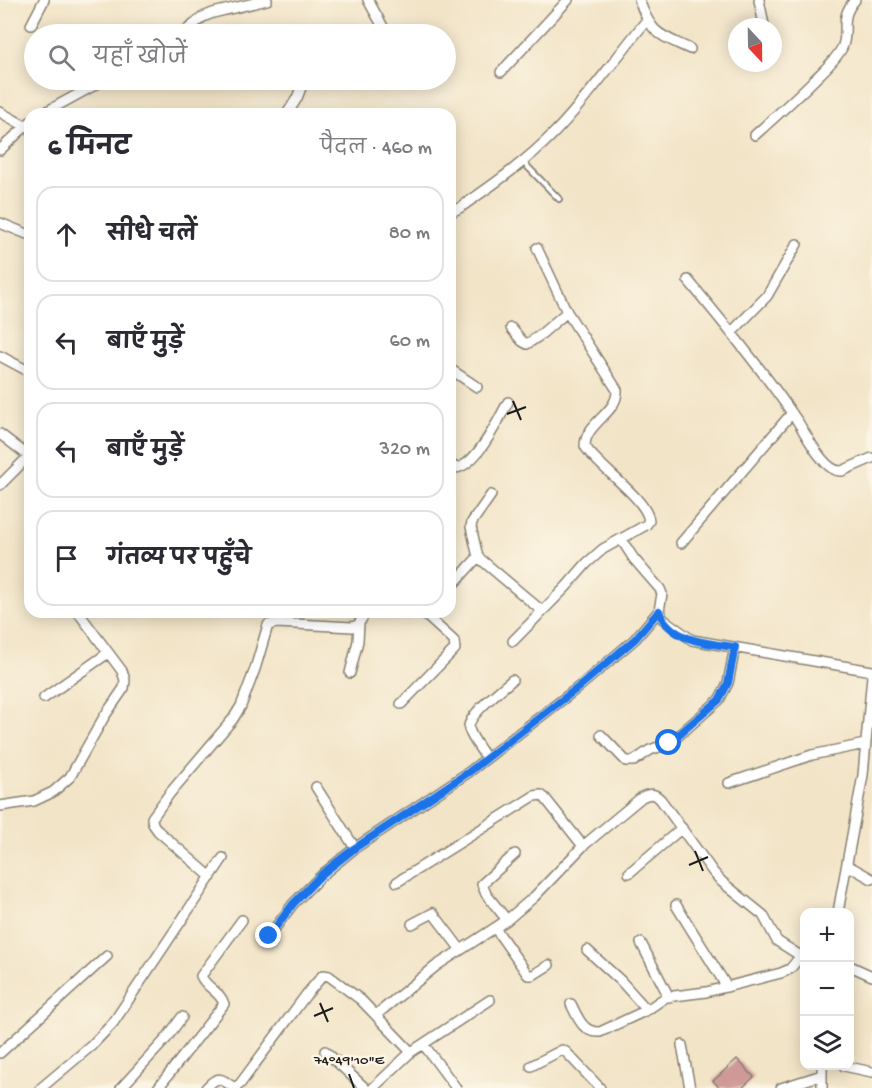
<!DOCTYPE html>
<html lang="hi">
<meta charset="utf-8">
<style>
:root{--surface:#fff;--page:#f7f7f7;--text:#2b2b33;--muted:#7c7c81;--line:#e1e1e2}
body{margin:0;font-family:"Gochi Hand","Playpen Sans Deva",sans-serif;background:var(--page);color:var(--text)}
.controls{position:absolute;right:18px;bottom:18px;display:grid;overflow:hidden;border-radius:12px;box-shadow:0 3px 15px #0003}
.controls button{width:54px;height:54px;display:grid;place-items:center;padding:0;border:0;border-bottom:2px solid var(--line);background:var(--surface);color:var(--text);font:30px sans-serif}
.compass{position:absolute;left:728px;top:18px;width:54px;height:54px;border-radius:50%;background:var(--surface);box-shadow:0 3px 15px #0003;rotate:158deg}
.stop{position:absolute;width:18px;height:18px;margin:-14px;border:4px solid #1a73e8;border-radius:50%;background:#fff}
.stop.end{background:#1a73e8;border-color:#fff;box-shadow:0 2px 6px #0008}
.list{margin:0;padding:0;list-style:none}
h2{display:flex;justify-content:space-between;align-items:center;height:78px;margin:0;padding:0 24px;font-size:26px}
h2 small{font-size:20px;font-weight:400;color:var(--muted)}
.list li{display:grid;grid-template-columns:39px 1fr auto;gap:18px;align-items:center;box-sizing:border-box;height:96px;margin:0 12px 12px;padding:0 12px;border:2px solid var(--line);border-radius:18px}
.list b{display:block;font-size:22px;white-space:nowrap}
.list em{font-size:20px;font-style:normal;color:var(--muted)}
.icon{flex:none;width:33px;height:33px;fill:none;stroke:currentColor;stroke-width:2;stroke-linecap:round;stroke-linejoin:round}
.map{position:relative;flex:none;width:872px;height:1088px;overflow:hidden}
.search{position:absolute;background:var(--surface);box-shadow:0 3px 15px #0003;left:24px;top:24px;width:432px;height:66px;display:flex;align-items:center;gap:15px;box-sizing:border-box;padding:0 21px;border-radius:33px;color:var(--muted);font-size:22px}
.panel{position:absolute;background:var(--surface);box-shadow:0 3px 15px #0003;left:24px;top:108px;width:432px;height:510px;border-radius:18px}
.map>svg:first-child{display:block}
</style>
<div class="map">
<svg width="872" height="1088" viewBox="0 0 872 1088">
<rect width="100%" height="100%" fill="#fcf5e5"/>
<filter id="ink" filterUnits="userSpaceOnUse"><feTurbulence type="fractalNoise" baseFrequency=".0167" numOctaves="2"/><feDisplacementMap in="SourceGraphic" scale="12" xChannelSelector="R" yChannelSelector="G"/><feConvolveMatrix kernelMatrix="1 2 1 2 8 2 1 2 1" color-interpolation-filters="sRGB"/></filter>
<filter id="wash" filterUnits="userSpaceOnUse"><feTurbulence type="fractalNoise" baseFrequency=".008" numOctaves="4" result="noise"/><feDisplacementMap in="SourceGraphic" scale="24" xChannelSelector="R" yChannelSelector="G"/><feGaussianBlur stdDeviation="1.35" result="paint"/><feColorMatrix in="noise" values="0 0 0 0 0 0 0 0 0 0 0 0 0 0 0 0 0 1.4 0 .05"/><feComposite in="paint" operator="in"/></filter>
<g filter="url(#wash)">
<rect width="100%" height="100%" fill="#f2e4c7"/>
<g id="blocks">
<path fill="#cf9997" d="M737,1059L754,1077L742,1088H720L713,1081Z"/>
</g>
</g>
<g filter="url(#ink)">
<use href="#blocks" fill-opacity="0" stroke="#878072" stroke-width="1.5"/>
<g fill="none" stroke-linecap="round" stroke-linejoin="round">
<g stroke="#878072" stroke-width="8">
<path id="lane" d="M523,162L559,199"/>
</g>
<g stroke="#878072" stroke-width="12">
<path id="street" d="M368,0L387,34
M639,0C652,35 658,34 690,49
M759,0L764,25
M31,25L44,0
M182,34L203,17L213,13L267,0
M501,72L568,0
M0,112L25,126
M42,114L104,80
M287,114L297,98L304,80
M755,135C775,117 795,99 814,80C823,71 835,61 842,48C850,30 838,19 855,0
M0,150L30,122
M450,213L461,207C494,184 527,161 555,132C589,97 616,57 647,20
M0,223L27,234
M688,280C726,326 765,373 798,422C807,436 825,473 842,471L872,458
M511,328L522,341L527,344L539,336L567,312
M731,333L767,296L797,244
M0,356L30,372
M450,369L477,387
M0,434L30,457
M450,463L455,468C476,467 499,419 508,402
M0,485L29,456
M491,495L472,522L471,527L478,557L542,611
M621,539L634,559L660,589L662,594L659,611L663,619L692,640L872,671
M681,543L792,413
M450,588L478,557
M513,641L566,587L587,563L603,549L646,525L649,521C647,498 596,466 585,446C585,423 618,413 617,390L567,312L537,248
M350,673L358,641L359,623
M44,698L108,653
M401,704L455,649L454,641L422,612
M601,735L626,761H634L650,750L670,743L719,700L728,683L735,647
M486,758C481,749 472,739 469,729C466,716 502,689 512,680
M729,783L812,755L865,744
M316,787L355,848
M0,806L34,801L53,792L70,777L104,717L124,688L125,680L122,671L78,612
M847,865L872,879
M629,873L682,828
M211,877L158,831L153,824L152,818L170,793L233,719L241,706L255,669L268,625L277,623L352,627L358,625L366,612
M397,882L534,796L541,795L545,798L583,846
M676,905L727,987
M838,912L863,775L872,676
M507,920L486,894L482,884L515,854
M412,924L433,913L461,950
M495,928L528,975H533L549,965
M269,936L293,904L323,874L355,848L469,772L580,686L635,639L659,611
M641,943L669,997
M587,950L620,980L647,1010
M850,966L872,976
M571,1004C578,1018 583,1033 600,1032L647,1010L666,997L706,992L781,973L790,969L800,957
M376,1015L436,966L507,920L534,897L583,846L642,797C651,793 655,793 661,800L713,872L722,882L763,915L777,941L804,958
M424,1045L456,1088
M682,1045L690,1088
M325,1051L365,1088
M0,1053L107,956
M531,1066L562,1050L566,1052L600,1088
M844,1066L872,1072
M41,1088L91,1046L113,1023L223,858
M121,1088L166,1039L182,1017
M158,1088L224,1004C221,992 206,988 201,976L242,920
M206,1088C218,1075 221,1078 234,1088L240,1084L306,995L323,975L329,976L361,1000L411,1052
M373,1088L411,1052L490,1000
M781,1088L822,1075
M822,1088V1066"/>
</g>
<use href="#lane" stroke="#fff" stroke-width="4.5"/>
<use href="#street" stroke="#fff" stroke-width="9"/>
</g>
</g>
<g fill="none" stroke-linecap="round" stroke-linejoin="round" filter="url(#ink)">
<path stroke="#1a73e8" stroke-width="8" d="M269,936L293,904L322,874L355,848L469,772L580,686L635,639L659,611C670,641 708,644 735,647L728,683L719,700L669,743"/>
</g>
<path fill="none" stroke="#1c1c1c" stroke-width="2" d="M513,401L521,420M507,414L526,407M695,851L703,871M689,865L708,857M320,1003L328,1022M314,1016L333,1008M349,1074L354,1088"/>
<g font-size="15" text-anchor="middle" fill="#1c1c1c" stroke="#fcf5e5" stroke-width="5" stroke-linejoin="round" paint-order="stroke">
<text x="349" y="1064">74°49'10"E</text>
</g>
</svg>
<div class="controls">
<button>+</button>
<button>−</button>
<button><svg class="icon" aria-label="layers" viewBox="0 0 24 24"><path d="M12 4l9 5-9 5-9-5zM3 14l9 5 9-5"/></svg></button>
</div>
<svg class="compass" viewBox="-18 -18 36 36"><path d="M0-13l5 13h-10z" fill="#e53935"/><path d="M0 13l5-13h-10z" fill="#7c7c81"/></svg>
<div class="stop" style="left:669px;top:743px"></div>
<div class="stop end" style="left:269px;top:936px"></div>
<div class="search"><svg class="icon" aria-label="search" viewBox="0 0 24 24"><circle cx="10" cy="10" r="6"/><path d="M15 15l6 6"/></svg>यहाँ खोजें</div>
<section class="panel">
<h2>6 मिनट<small>पैदल · 460 m</small></h2>
<ul class="list">
<li><svg class="icon" aria-label="ahead" viewBox="0 0 24 24"><path d="M12 20V5M6 11l6-6 6 6"/></svg><div><b>सीधे चलें</b></div><em>80 m</em></li>
<li><svg class="icon" aria-label="left" viewBox="0 0 24 24"><path d="M17 20v-9H6M10 6l-5 5 5 5"/></svg><div><b>बाएँ मुड़ें</b></div><em>60 m</em></li>
<li><svg class="icon" aria-label="left" viewBox="0 0 24 24"><path d="M17 20v-9H6M10 6l-5 5 5 5"/></svg><div><b>बाएँ मुड़ें</b></div><em>320 m</em></li>
<li><svg class="icon" aria-label="arrive" viewBox="0 0 24 24"><path d="M6 21V4h12l-3 4 3 4H6"/></svg><div><b>गंतव्य पर पहुँचे</b></div></li>
</ul>
</section>
</div>
